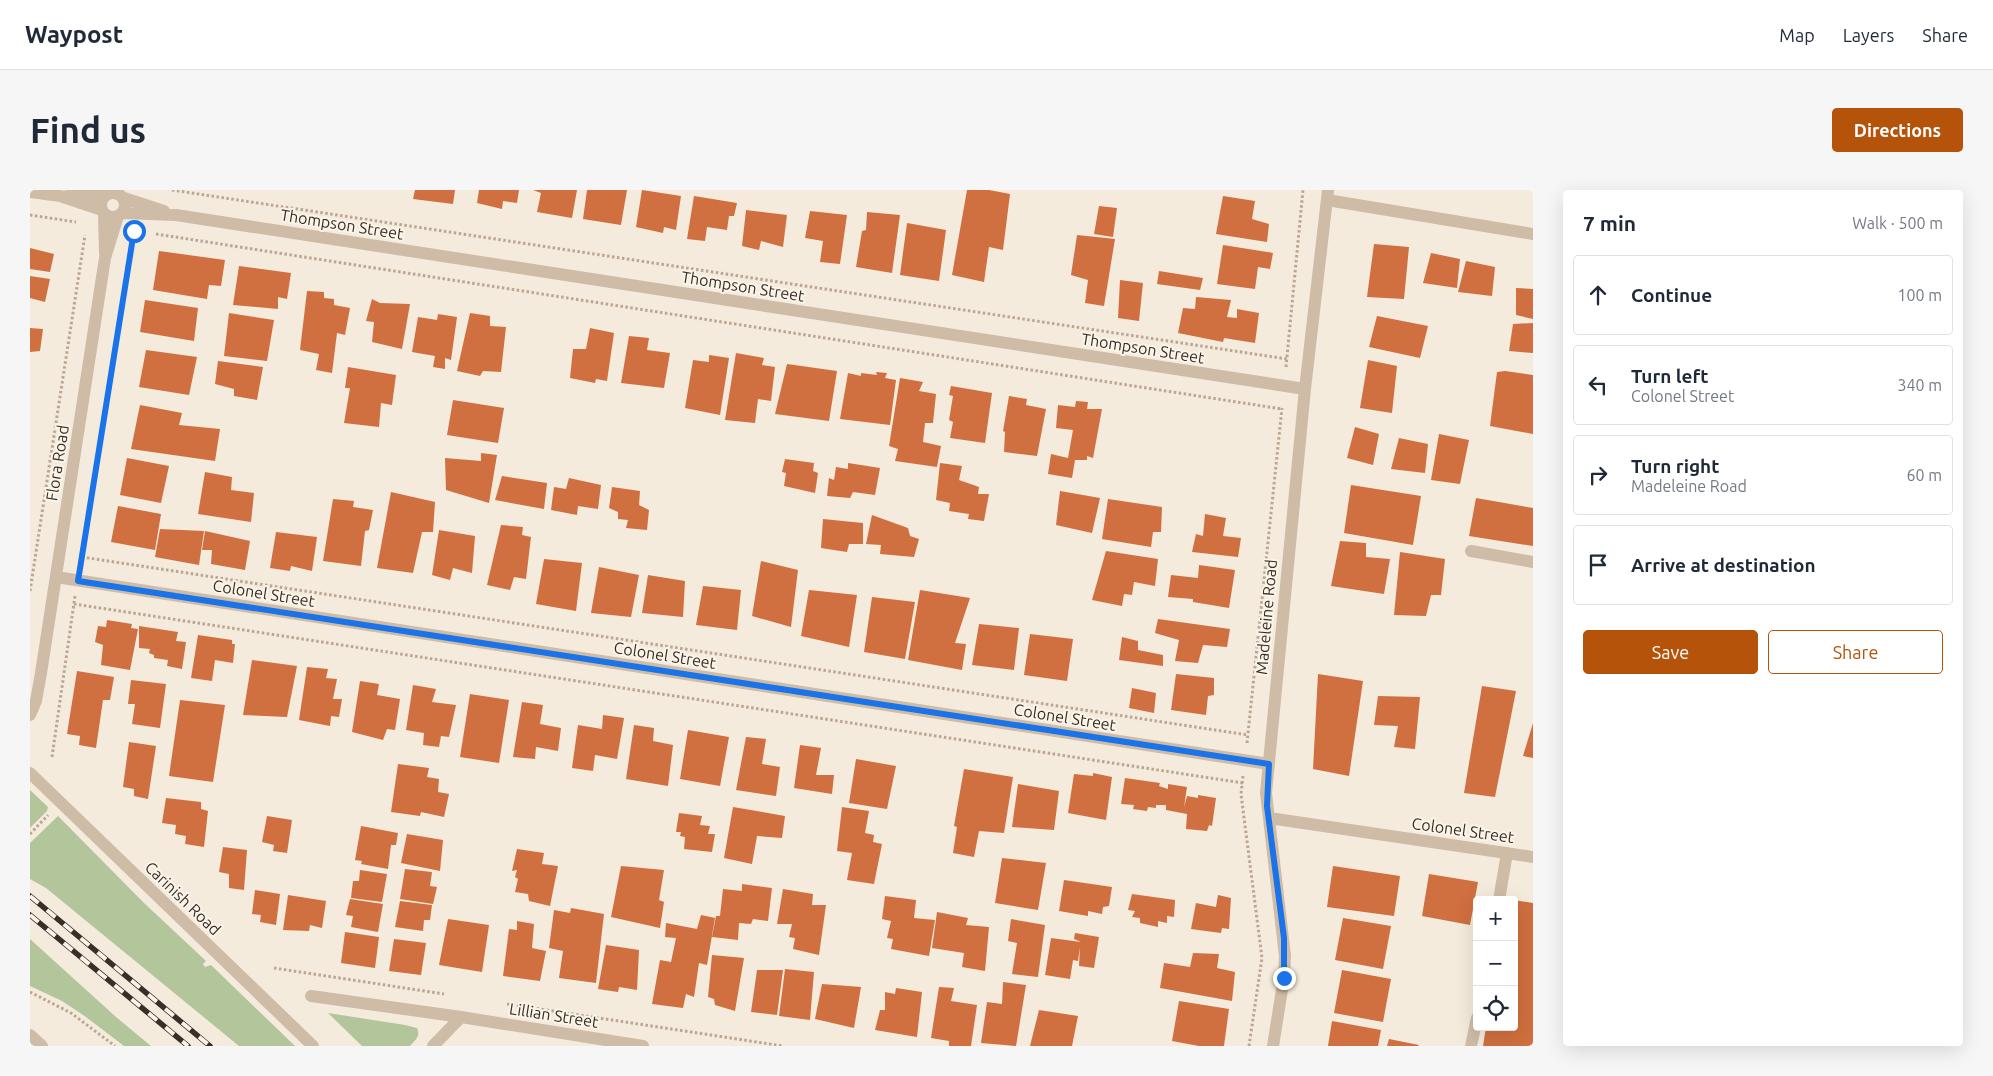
<!DOCTYPE html>
<meta charset="utf-8">
<style>
:root{--surface:#fff;--page:#f6f6f7;--text:#1f2937;--muted:#747a83;--line:#e0e1e3;--accent:#b45309}
body{margin:0;font-family:Ubuntu,sans-serif;background:var(--page);color:var(--text)}
.controls{position:absolute;right:15px;bottom:15px;display:grid;overflow:hidden;border-radius:5px;box-shadow:0 5px 20px #0002}
.controls button{width:45px;height:45px;display:grid;place-items:center;padding:0;border:0;border-bottom:1px solid var(--line);background:var(--surface);color:var(--text);font:25px sans-serif}
.stop{position:absolute;width:15px;height:15px;margin:-11px;border:4px solid #1a73e8;border-radius:50%;background:#fff}
.stop.end{background:#1a73e8;border-color:#fff;box-shadow:0 1px 5px #0008}
.list{margin:0;padding:0;list-style:none}
h2{display:flex;justify-content:space-between;align-items:center;height:65px;margin:0;padding:0 20px;font-size:21px}
h2 small{font-size:16px;font-weight:400;color:var(--muted)}
.list li{display:grid;grid-template-columns:32px 1fr auto;gap:15px;align-items:center;box-sizing:border-box;height:80px;margin:0 10px 10px;padding:0 10px;border:1px solid var(--line);border-radius:5px}
.list b{display:block;font-size:19px;white-space:nowrap}
.list p{margin:0;font-size:16px;white-space:nowrap;color:var(--muted)}
.list em{font-size:16px;font-style:normal;color:var(--muted)}
.actions{display:flex;gap:10px;padding:15px 20px}
.actions a{flex:1;padding:11px 0;border:1px solid var(--accent);border-radius:5px;text-align:center;font-size:18px;color:var(--accent)}
.actions .main{background:var(--accent);color:#fff}
.icon{flex:none;width:28px;height:28px;fill:none;stroke:currentColor;stroke-width:2;stroke-linecap:round;stroke-linejoin:round}
.map{position:relative;flex:none;width:1503px;height:856px;overflow:hidden;border-radius:5px}
header{display:flex;align-items:center;gap:30px;box-sizing:border-box;height:70px;padding:0 25px;background:var(--surface);border-bottom:1px solid var(--line)}
header strong{font-size:24px}
nav{display:flex;gap:28px;margin-inline-start:auto;font-size:18px}
.intro{display:flex;align-items:center;justify-content:space-between;box-sizing:border-box;height:120px;padding:0 30px}
h1{margin:0;font-size:35px}
.button{padding:12px 22px;border-radius:5px;background:var(--accent);color:#fff;font-size:18px;font-weight:700}
main{display:flex;gap:30px;padding:0 30px}
aside{flex:1;background:var(--surface);border-radius:5px;box-shadow:0 5px 20px #0002}
.map>svg:first-child{display:block}
</style>
<header>
<strong>Waypost</strong>
<nav><a>Map</a><a>Layers</a><a>Share</a></nav>
</header>
<div class="intro"><h1>Find us</h1><a class="button">Directions</a></div>
<main>
<div class="map">
<svg width="1503" height="856" viewBox="0 0 1503 856">
<rect width="100%" height="100%" fill="#f4ebdc"/>
<path fill="#b3c59a" d="M0,600L18,617L17,621L0,638Z
M28,626L113,712L176,771L173,774L175,777L181,775L265,856H209L16,698L0,689V653Z
M0,749L86,827L121,856H94L56,827L32,811L0,796Z
M298,823L375,835L387,838C391,846 385,850 380,856H332Z"/>
<path fill="#d06f3f" d="M385,0H425L423,14L383,9Z
M449,0H489L487,13L473,11L472,19L447,13Z
M503,0H547L542,28L507,22L511,3Z
M557,0H597L591,35L553,29Z
M612,0L651,6L646,40L634,37L633,43L606,37Z
M937,0H959L980,4L973,60L959,57L954,92L922,85Z
M664,6L707,13L704,26H699L697,40L677,37L675,51L657,49Z
M1193,6L1225,11L1222,29L1239,34L1237,52L1186,44Z
M1069,16L1087,18L1083,47L1064,44Z
M716,20L757,25L753,57L731,51L729,60L712,56Z
M780,21L817,25L810,74L790,72L793,51L775,48Z
M837,22L870,25L862,83L826,77L832,41L836,40Z
M877,33L916,40L909,91L870,85Z
M1047,45L1085,49L1074,116L1055,113L1058,90L1041,85Z
M1344,54L1379,57L1374,109L1337,107Z
M1193,55L1243,63L1240,79L1228,77L1225,99L1187,94Z
M0,58L24,64L20,82L0,79Z
M129,61L195,70L191,96L179,95L177,109L123,100Z
M1401,63L1430,69L1427,98L1393,93Z
M1436,71L1465,77L1462,106L1428,102Z
M209,76L261,83L257,109L248,107V119L203,115Z
M1129,81L1173,88L1170,100L1127,94Z
M0,86L20,89L15,112L0,108Z
M1090,90L1113,93L1109,131L1088,128Z
M1486,98L1503,99V129L1486,125Z
M277,101L294,102V108L304,109V115L320,118L315,145L307,143L302,183L286,180L289,164L270,160Z
M1166,107L1201,110L1197,127L1207,128V119L1229,123L1225,153L1194,148L1193,152L1148,143L1153,118L1165,119Z
M342,109L350,113L380,114L372,159L342,152L344,132L336,131Z
M115,110L168,118L164,151L110,142Z
M199,123L244,130L237,171L194,166Z
M440,123L460,126V136L476,137L471,182L453,181L450,186L427,181Z
M408,124L427,127L421,170L415,168V179L403,177L405,166L382,162L388,127L407,130Z
M1347,126L1398,136L1390,168L1339,157Z
M1503,133V163L1479,161L1483,134Z
M0,138L13,139L10,161L0,162Z
M560,138L584,143L577,191L566,189L565,193L540,188L543,159H556Z
M599,146L619,148L617,160L640,163L634,198L591,193Z
M116,160L167,167L159,205L109,197Z
M706,163L734,168L732,175L745,177L741,211L728,209L725,233L695,230Z
M679,165L699,168L690,225L655,218L663,170L679,172Z
M1338,170L1367,176L1362,223L1330,218Z
M188,171L233,177L227,210L204,206V199L185,194Z
M757,174L807,181L799,231L745,224Z
M318,177L366,185L362,215L351,213L349,237L314,233L320,198H315Z
M1475,181L1503,185V244L1460,236L1467,182Z
M846,182L857,183L855,188L866,190L860,235L810,229L818,183L831,186V183L847,185Z
M870,188L893,192L889,201L906,204L903,233H895L893,252L911,256L907,277L865,271L868,259L859,256Z
M921,196L962,203L955,253L920,248L923,232L919,230L923,206L919,205Z
M979,206L997,209L996,215L1016,219L1007,266L974,262L975,242L973,241Z
M423,210L474,218L468,253L417,245Z
M1046,211L1058,212L1057,219H1072L1063,268L1057,266V270H1045L1042,288L1018,284L1021,264L1038,268L1043,240L1026,238L1028,215L1045,217Z
M110,215L152,223L149,235L190,239L185,271L101,259Z
M1325,237L1349,244L1343,275L1317,268Z
M1409,244L1439,250L1430,294L1401,290Z
M1369,248L1398,254L1395,283L1361,279Z
M451,263L467,265L459,313L416,300L415,268L451,271Z
M97,268L139,276L131,313L90,305Z
M755,269L784,273L783,281L788,283L785,303L754,296L756,283L752,282Z
M818,273L850,278L845,305L823,302L820,308L797,306L799,288L804,290L806,277L818,279Z
M910,273L932,276L929,290L949,297L948,304H959L954,331L938,329L939,324L919,321L920,313L906,310Z
M175,282L202,287L201,300L224,303L221,332L168,324Z
M472,286L517,293L514,319L465,310Z
M539,288L571,295L568,319L548,316L547,325L521,320L524,297L536,299Z
M1321,295L1391,306L1383,355L1314,343Z
M582,297L610,301L609,315L619,320L617,340L596,338L598,330L588,329V322L579,318Z
M1030,301L1070,308L1062,343L1026,335Z
M361,302L405,312L403,342H392L383,383L347,378Z
M1446,308L1503,318V356L1439,346Z
M303,309L324,311L323,317L343,320L339,340L335,341L331,376L293,371Z
M1078,309L1132,317L1131,342H1123L1121,357L1072,349Z
M88,316L131,324L125,360L81,352Z
M1175,324L1196,328L1193,346L1211,348L1208,367L1162,362L1166,344L1173,346Z
M842,325L878,338L880,346L889,349L884,367L850,364L851,355L836,354Z
M793,329L833,333V354H819L817,362L791,358Z
M471,335L493,337L492,345L501,347L496,389L484,387L480,400L457,395Z
M130,339L174,341L169,375L125,367Z
M409,340L445,346L442,383L423,378L420,390L402,385Z
M175,341L220,351L215,380L181,374L182,360H172Z
M246,342L287,347L282,381L261,376L260,381L240,378Z
M1310,351L1336,353V367L1360,369L1354,404L1301,396Z
M1076,361L1128,369L1125,396L1104,392L1102,405L1094,404L1092,416L1062,410Z
M1370,362L1415,369L1411,405H1401L1396,426L1364,425Z
M514,369L552,373L546,421L506,414Z
M731,371L768,380L761,437L722,426Z
M1169,375L1205,380L1199,418L1163,412V409L1138,407L1141,385L1168,388Z
M569,377L609,385L601,427L561,423Z
M618,385L655,391L653,427L612,423Z
M673,396L711,400L707,440L666,435Z
M779,400L827,405L819,457L771,446Z
M890,400L940,408L925,453L936,454L932,480L878,470Z
M842,407L885,412L875,469L834,462Z
M1128,429L1200,439L1197,457L1173,455L1168,473L1145,471L1149,450L1125,443Z
M77,430L102,434L101,438L108,439L100,480L71,475L73,455L65,452L68,436L76,437Z
M949,434L989,438L984,480L942,475Z
M109,436L148,442L146,451L156,452L152,479L137,476L138,470L124,468V465L119,463L120,459L109,458Z
M1000,444L1043,449L1037,491L994,485Z
M168,445L202,450V454H205L203,473L185,470L182,491L161,488Z
M1092,447L1108,451V460L1133,465V476L1089,470Z
M222,470L267,476L257,527L213,525Z
M277,477L298,479L296,488L307,489L303,509H312L309,527L301,526L300,536L269,530Z
M47,481L84,487L80,510H73L66,558L49,555L50,546L37,544Z
M1146,484L1184,488V505L1178,506L1176,525L1141,520Z
M1288,484L1333,491L1319,586L1283,579Z
M101,490L136,494L130,538L102,534L105,514H98Z
M330,491L349,494L347,505L370,509L365,540L357,539L353,550L322,542Z
M383,495L406,499L402,512L426,515L419,547L411,546L409,557L393,555L394,543L376,540Z
M1452,496L1486,501L1465,607L1434,603Z
M1102,498L1126,503L1124,523L1099,518Z
M440,504L479,510L469,573L430,567Z
M1348,506L1390,507L1385,559L1364,557L1368,536L1344,535Z
M150,510L195,515L183,592L139,586Z
M492,512L513,515L510,534L531,538L528,561L506,557L505,569L483,567Z
M573,525L594,528L587,569L565,565L563,581L542,578L548,535L572,539Z
M1503,533V568L1493,566Z
M604,535L624,538L623,551L643,555L638,596L596,589Z
M658,540L699,547L690,596L650,589Z
M716,547L736,549L732,574L750,577L746,606L706,600Z
M99,552L126,556L118,609L104,606V599L93,597Z
M770,555L791,558L786,585H804L802,604L764,598Z
M826,569L866,576L857,619L819,613Z
M368,574L399,578L397,587L409,589L408,602L419,604L414,627L391,622L390,626L361,622Z
M934,579L983,587L974,643L949,641L944,667L923,663L927,637L924,636Z
M1063,583L1082,587L1076,630L1038,623L1044,584L1063,586Z
M1095,588L1130,593L1129,596L1138,599V594L1157,597L1154,617L1157,606L1168,608V605L1186,608L1182,636L1179,635L1177,641L1156,639L1157,624L1136,620V615H1126V618L1118,617L1117,621L1103,619L1104,615L1091,614Z
M988,594L1029,601L1024,640L982,637Z
M136,608L171,612V619L178,621L174,657L155,654L156,646L145,644L146,635L132,633Z
M703,617L755,626L752,648L727,646L722,674L694,668Z
M812,617L839,621L835,643L844,645L843,652L852,654L844,694L817,690L822,663L807,661Z
M649,623L672,626L670,635L680,636L678,644H685L682,662L654,659L655,647L650,646L651,642H646Z
M237,626L262,630L257,663L243,661L244,655L232,652Z
M331,636L368,643L366,655H361L358,679L331,674L332,671L325,670Z
M377,644L413,650L410,681L371,673Z
M193,657L217,660L214,700L199,698V684L189,682Z
M487,659L514,663L512,674L528,676L520,716L499,711L498,704L485,702L488,689L485,687L487,680L482,681Z
M972,668L1016,673L1008,720L965,713Z
M591,676L634,680L629,710L634,712L630,738L581,727Z
M1303,676L1370,686L1364,726L1297,717Z
M375,679L402,682L400,696L407,697L403,714L370,709Z
M330,680L357,684L352,712L321,708L323,691H329Z
M1399,684L1448,692L1440,735L1392,726Z
M1034,690L1082,697L1079,716L1073,717L1072,724L1058,721V726L1029,721Z
M712,694L742,698L738,731L723,729L721,734L709,733L708,750L682,747L686,726H690L693,699L712,701Z
M753,699L783,704L782,715H796L789,765L763,759L765,748L759,747L762,734H747Z
M225,700L250,704L246,735L230,732L231,725L222,724Z
M1102,704L1145,710L1144,727L1137,726V733L1128,731V737L1110,733V728L1102,727L1105,721L1098,720Z
M258,705L296,711L292,738L280,735L279,741L253,740Z
M1188,705L1201,708L1199,739L1192,738L1191,743L1161,739L1166,713L1186,717Z
M855,706L886,710L884,728L905,730L899,766L861,759L863,749L857,748L861,731L852,729Z
M320,709L353,714L348,742L321,737L323,726L316,725Z
M1484,710L1503,713V856H1453L1456,837H1484Z
M370,711L402,715L400,730H394L393,741L365,737Z
M541,718L574,724L566,793L529,788L533,761L519,758L524,720L540,723Z
M907,722L938,728L936,735L959,737L955,781L932,777L934,763L902,758Z
M671,725L685,728L677,775L669,773L664,807L656,804L653,818L622,814L630,770L641,772L646,748L635,747L636,733L667,739Z
M1313,728L1361,736L1353,779L1305,770Z
M418,729L459,735L452,782L409,775Z
M981,729L1015,735L1008,787L982,784L987,753L978,751Z
M487,731L504,734L502,758L516,761L510,791L473,786L479,739L487,740Z
M315,742L349,747L345,778L311,773Z
M1045,743L1069,747L1064,778L1049,776L1050,757L1048,771L1043,770L1040,789L1015,785L1021,748L1051,752L1044,749Z
M364,749L396,753L391,785L359,781Z
M576,755L609,760L607,800L589,797L588,802L568,799Z
M1163,763L1189,764L1187,778L1205,782L1202,811L1130,798L1134,773L1160,777Z
M682,765L714,768L705,821L685,815L684,809L678,807Z
M755,779L784,782L780,830L749,826Z
M727,780H753L747,825L721,822Z
M1312,780L1361,789L1353,832L1304,823Z
M973,792L996,795L986,856L951,853L957,812L972,814Z
M792,794L831,797L824,838L785,829Z
M909,797L924,798L921,811L947,815L941,856H919V851L901,848Z
M866,798L892,802L887,847L845,840L850,820H855V802L865,804Z
M1149,811L1199,819L1194,856H1169L1142,851Z
M1009,820L1048,826L1042,856H1000Z
M1302,831L1351,840L1348,856H1298Z
M1359,849L1389,855L1388,856H1357Z"/>
<g fill="none" stroke-linecap="round" stroke-linejoin="round">
<path stroke="#baa691" stroke-width="3" stroke-dasharray="2.5 2.5" stroke-linecap="butt" d="M142,0L1257,169
M0,25L46,32
M126,44L1252,219
M1256,177L1273,0
M52,367L1218,545
M52,368L103,46
M0,401L55,45
M44,414L1213,593
M1217,553L1252,218
M22,567L45,406
M1213,586L1211,604L1232,768L1219,856
M0,644L18,625
M244,778L414,804
M0,802L41,823L85,856
M477,814L753,856"/>
<path stroke="#cebca7" stroke-width="12" d="M0,2L30,6L72,20
M71 15a12 12 0 1 1 24 0a12 12 0 1 1-24 0Z
M37,6H75
M94,8L134,21
M1297,10L1503,44
M93,23L146,25L1275,199
M74,24L75,63
M1441,361L1503,372
M26,387L1239,574
M0,525L6,511L11,483L75,68L88,26
M0,583L283,856
M1239,628L1503,667
M1469,710L1477,663
M281,806L431,827L613,856
M0,845L12,856
M403,856L431,827
M1243,856L1254,787L1255,766L1236,603L1275,199L1298,0
M1441,856L1447,828"/>
<g stroke="#392f28" stroke-width="5.5">
<path id="rail" d="M0,706L180,856
M0,725L158,856"/>
</g>
<use href="#rail" stroke="#fbf5e9" stroke-width="4" stroke-dasharray="11" stroke-linecap="butt"/>
</g>
<g fill="none" stroke-linecap="round" stroke-linejoin="round">
<path stroke="#1a73e8" stroke-width="6" d="M104,41L48,391L1239,574L1237,616L1254,748V788"/>
</g>
<g text-anchor="middle" dominant-baseline="central" stroke-width="4" stroke-linejoin="round" paint-order="stroke">
<g font-size="16" fill="#392f28" stroke="#fbf5e9">
<text transform="translate(312 34) rotate(9)">Thompson Street</text>
<text transform="translate(713 96) rotate(9)">Thompson Street</text>
<text transform="translate(1113 158) rotate(9)">Thompson Street</text>
<text transform="translate(27 273) rotate(-81)">Flora Road</text>
<text transform="translate(234 403) rotate(9)">Colonel Street</text>
<text transform="translate(1236 427) rotate(-85)">Madeleine Road</text>
<text transform="translate(635 465) rotate(9)">Colonel Street</text>
<text transform="translate(1035 527) rotate(9)">Colonel Street</text>
<text transform="translate(1433 640) rotate(8)">Colonel Street</text>
<text transform="translate(153 708) rotate(44)">Carinish Road</text>
<text transform="translate(524 825) rotate(9)">Lillian Street</text>
</g>
</g>
</svg>
<div class="controls">
<button>+</button>
<button>−</button>
<button><svg class="icon" aria-label="locate" viewBox="0 0 24 24"><circle cx="12" cy="12" r="6"/><path d="M12 2v4M12 18v4M2 12h4M18 12h4"/></svg></button>
</div>
<div class="stop" style="left:104px;top:41px"></div>
<div class="stop end" style="left:1254px;top:788px"></div>
</div>
<aside>
<h2>7 min<small>Walk · 500 m</small></h2>
<ul class="list">
<li><svg class="icon" aria-label="ahead" viewBox="0 0 24 24"><path d="M12 20V5M6 11l6-6 6 6"/></svg><div><b>Continue</b></div><em>100 m</em></li>
<li><svg class="icon" aria-label="left" viewBox="0 0 24 24"><path d="M17 20v-9H6M10 6l-5 5 5 5"/></svg><div><b>Turn left</b><p>Colonel Street</p></div><em>340 m</em></li>
<li><svg class="icon" aria-label="right" viewBox="0 0 24 24"><path d="M7 20v-9h11M14 6l5 5-5 5"/></svg><div><b>Turn right</b><p>Madeleine Road</p></div><em>60 m</em></li>
<li><svg class="icon" aria-label="arrive" viewBox="0 0 24 24"><path d="M6 21V4h12l-3 4 3 4H6"/></svg><div><b>Arrive at destination</b></div></li>
</ul>
<div class="actions"><a class="main">Save</a><a>Share</a></div>
</aside>
</main>
